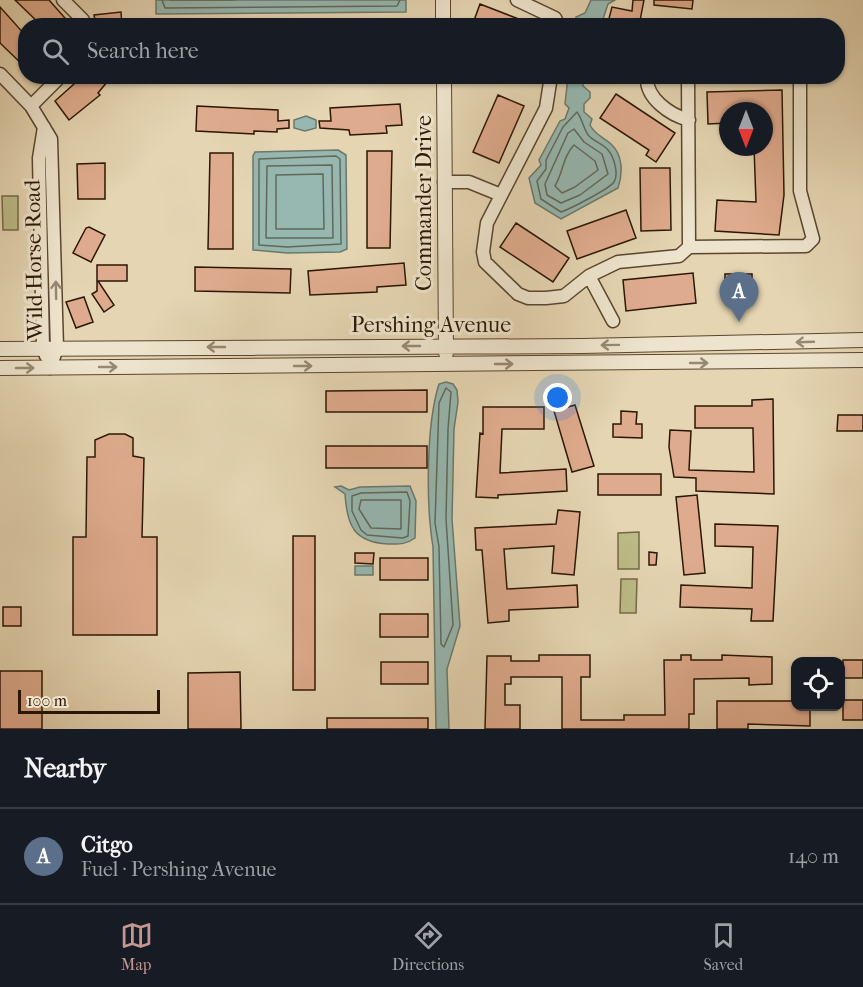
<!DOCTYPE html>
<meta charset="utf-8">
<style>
:root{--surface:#171b24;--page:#242831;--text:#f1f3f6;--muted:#9ea1a6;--line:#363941;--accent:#c59692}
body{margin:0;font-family:"IM FELL French Canon",serif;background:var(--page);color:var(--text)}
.controls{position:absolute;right:18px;bottom:18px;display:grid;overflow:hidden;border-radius:12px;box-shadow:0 2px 4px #0004}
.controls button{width:54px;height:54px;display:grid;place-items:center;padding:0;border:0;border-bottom:2px solid var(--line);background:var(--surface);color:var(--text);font:30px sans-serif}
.compass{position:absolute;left:719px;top:102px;width:54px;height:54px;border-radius:50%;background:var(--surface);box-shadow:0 2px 4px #0004;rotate:180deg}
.scale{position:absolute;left:18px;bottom:15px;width:142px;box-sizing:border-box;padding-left:6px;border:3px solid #2c1702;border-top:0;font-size:16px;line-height:21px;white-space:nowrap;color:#2c1702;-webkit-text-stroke:4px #eee4cd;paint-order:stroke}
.you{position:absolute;left:558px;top:398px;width:21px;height:21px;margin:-15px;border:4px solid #fff;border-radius:50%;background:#1a73e8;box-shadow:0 0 0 9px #1a73e833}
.badge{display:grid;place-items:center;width:39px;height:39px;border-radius:50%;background:var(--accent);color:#fff;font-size:20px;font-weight:700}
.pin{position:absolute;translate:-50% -50px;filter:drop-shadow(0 2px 3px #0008)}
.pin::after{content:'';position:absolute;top:32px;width:21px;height:18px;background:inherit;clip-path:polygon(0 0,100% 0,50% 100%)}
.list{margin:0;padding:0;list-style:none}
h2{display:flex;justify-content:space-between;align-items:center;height:78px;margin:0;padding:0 24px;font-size:26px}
h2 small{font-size:20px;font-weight:400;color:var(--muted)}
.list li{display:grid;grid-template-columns:39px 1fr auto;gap:18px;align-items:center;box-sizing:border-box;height:96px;padding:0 24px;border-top:2px solid var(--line)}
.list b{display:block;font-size:22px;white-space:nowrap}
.list p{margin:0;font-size:20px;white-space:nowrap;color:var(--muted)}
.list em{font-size:20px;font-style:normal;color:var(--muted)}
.icon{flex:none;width:33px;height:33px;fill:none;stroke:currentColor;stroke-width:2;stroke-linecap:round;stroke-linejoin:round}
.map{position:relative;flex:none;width:863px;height:729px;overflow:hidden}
.search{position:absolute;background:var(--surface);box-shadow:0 2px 4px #0004;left:18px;right:18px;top:18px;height:66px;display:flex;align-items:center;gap:15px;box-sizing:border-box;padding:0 21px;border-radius:24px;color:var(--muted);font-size:22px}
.sheet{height:174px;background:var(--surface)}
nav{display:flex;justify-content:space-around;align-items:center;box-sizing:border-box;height:84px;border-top:2px solid var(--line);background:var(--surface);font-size:16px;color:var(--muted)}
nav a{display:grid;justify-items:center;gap:3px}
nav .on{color:var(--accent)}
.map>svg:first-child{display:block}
</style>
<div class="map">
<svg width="863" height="729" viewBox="0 0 863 729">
<rect width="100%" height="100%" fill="#e5d5b2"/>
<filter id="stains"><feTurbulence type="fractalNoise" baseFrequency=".00333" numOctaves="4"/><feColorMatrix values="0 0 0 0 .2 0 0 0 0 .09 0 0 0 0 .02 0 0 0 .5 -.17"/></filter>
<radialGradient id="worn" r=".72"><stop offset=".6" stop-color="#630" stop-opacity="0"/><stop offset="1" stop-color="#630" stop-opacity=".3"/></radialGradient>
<path fill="#bcbb87" stroke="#746944" stroke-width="1.5" d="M2,196H18V230H3Z
M639,532V569H618V533Z
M621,579H637L636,613H620Z"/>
<path fill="#96b8b1" stroke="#6c786b" stroke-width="1.5" d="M156,0H406V12L156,14Z
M591,0H615L608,4L603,19L596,25H575L576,17L585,13Z
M568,77H583V86L590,92V98L584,104V112L592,119L590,125C595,135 603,137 611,144C623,155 623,173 618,188L561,219L535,203L529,178L541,165L539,160L560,121L565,119L569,108L565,104Z
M306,116L316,120V128L305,131L294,128V120Z
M338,150L346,155L347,249L340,252L287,253L253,250V156L255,152Z
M446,382L453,384L457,390L458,402L454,429L452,519L460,626L447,669L449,729H436L433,547C426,504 426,425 439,384Z
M341,486L349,490L360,487L410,486L416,501L415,538C405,545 399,544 388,544C354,542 347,526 345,494L335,487Z
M355,566H373V575H355Z"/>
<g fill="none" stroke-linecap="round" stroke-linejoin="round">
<path stroke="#61685a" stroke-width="1.5" d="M162,0L165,8L397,6L400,0
M170,0H235
M577,112C583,120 584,131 589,136C595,142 603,144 608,150C614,157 619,174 614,182C609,189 570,209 561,212L541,199L537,181L546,169V160L563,127Z
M574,129L584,142L602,154L608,174L580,195L561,203L547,195L545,184L568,133Z
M574,145L595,161L598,170L575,187L562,193L555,186C563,173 563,156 574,145Z
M336,156L340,159L341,244L287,247L259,245V159Z
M332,165L333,238H266L267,166Z
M323,174L324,229H276V175Z
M446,388L451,392L448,429L446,519L453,625L444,647L441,644L439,547L435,523L439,403Z
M407,492L410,501L408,536L403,538L367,535L361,530L352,511V496L361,493Z
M361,500H401V529L371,528L359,509Z"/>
</g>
<path fill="#dfab8e" stroke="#2c1702" stroke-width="1.5" d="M15,0H49L72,26H42Z
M633,0H644L639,26H607L612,7L632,11Z
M654,0H693L692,9L654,5Z
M480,4L534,25V26H472Z
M0,7L26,36V68L0,43Z
M121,12L122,26H96L94,15Z
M83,76H112L98,93L100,95L69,120L55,101Z
M782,90L784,195L779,235L715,231L717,200L756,202L754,147H764V111H728V123L708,124L707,92Z
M616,94L675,133L656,162L646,155L649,150L600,118Z
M498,95L524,106L499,163L473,152Z
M400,104L402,125L386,126L387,133L350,135L349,130L320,128L319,121H331L330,108Z
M197,106L278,110V121L289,120V128L277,129V132L254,131V134L196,131Z
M367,151H392L390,248H367Z
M210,153H233V249H208Z
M105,163V199H78L77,164Z
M640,168H670L671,230L641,231Z
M626,210L636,238L577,259L567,231Z
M516,223L569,258L553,282L500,247Z
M89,227L105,235L91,262L73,253L86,228Z
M404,263L406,285L377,287V292L310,295L308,271Z
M97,265H127V281H98L114,305L104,312L92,294L97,291Z
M195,267L291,269L290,293L195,291Z
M693,273L696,303L626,311L623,280Z
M725,274H752V293H725Z
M84,297L93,322L76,328L66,302Z
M427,390V412H326V391Z
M773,399L774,494L696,491V478L674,477L669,447L670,430L691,431L689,470L754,472L753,428H695V406H752V400Z
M575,405L594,466L572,472L554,411Z
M483,407H544V429H502L500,473L566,469L567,491L498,495V498L476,497L480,433L483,434Z
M621,411L637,412L636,424H642V438L613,437V424H621Z
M838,415H863V431H837Z
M109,434H125L133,438V456L144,458L142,537H157V635H73V537H86L87,457H95V440Z
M326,446H427V468H326Z
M598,474H661V495H598Z
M697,495L705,573L684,575L676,497Z
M558,510L580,512L574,575L552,573L554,546L504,549L507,589L577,585L578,607L509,610V621L488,623L482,550H476L475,528L556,524Z
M715,524L778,526L773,621H751L752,609L680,607L681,585L752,588L753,547L715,546Z
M293,536H315V690H293Z
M649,552L657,553L656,565H649Z
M355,553H374L373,564L355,563Z
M380,558H428V580H380Z
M3,607H21V626H3Z
M380,614H428V637H380Z
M539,655H590V677H581V720H624V715H665L664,660H681V655H691V660H722V655L772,657V684L749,685V678L694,679V714H689V729H562V677H511V684H505V705H520V729H485L487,656H511V661H539Z
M843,660H863V678H843Z
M381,662H428V684H381Z
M0,671H42V729H0Z
M240,672L241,729H188V673Z
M843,700H863V720H843Z
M717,701H795V706H810V726L748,724V729H717Z
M327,718H428V729H327Z"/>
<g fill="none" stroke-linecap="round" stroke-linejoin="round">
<g stroke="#5a462e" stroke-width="15">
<path id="minor" d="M63,0L83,20V26
M517,0L555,18L559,26
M0,74L31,106L51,139L57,348L50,368
M551,76L546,108L487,223L483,252L485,262L518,294L528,298H546L564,296L589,276L618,262L679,256L689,247L806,246L813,239L800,191V76
M647,76C645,98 670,115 689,120
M688,76L689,247
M31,106L61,76
M44,127L39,158L43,348L46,356
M444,182H469L501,195
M589,276L613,321"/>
</g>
<g stroke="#5a462e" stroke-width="16">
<path id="tertiary" d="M443,0V26
M444,76L446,353
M0,349L582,346L863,340
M0,368L863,360"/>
</g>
<use href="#minor" stroke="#eee4cd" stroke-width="12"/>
<use href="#tertiary" stroke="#eee4cd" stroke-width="14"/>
</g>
<defs><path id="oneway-shaft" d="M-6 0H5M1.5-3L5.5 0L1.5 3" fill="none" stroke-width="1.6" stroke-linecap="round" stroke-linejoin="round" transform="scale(1.5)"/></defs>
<g stroke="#978872">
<use href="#oneway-shaft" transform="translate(56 290) rotate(-91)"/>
<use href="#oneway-shaft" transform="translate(805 342) rotate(178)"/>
<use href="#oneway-shaft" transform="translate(610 345) rotate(179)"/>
<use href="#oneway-shaft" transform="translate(411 346) rotate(180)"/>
<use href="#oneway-shaft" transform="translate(216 347) rotate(180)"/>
<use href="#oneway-shaft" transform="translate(699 363)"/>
<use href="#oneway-shaft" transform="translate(504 364)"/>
<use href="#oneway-shaft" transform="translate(303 366)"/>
<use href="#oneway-shaft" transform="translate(108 367)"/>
<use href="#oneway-shaft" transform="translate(25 368)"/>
</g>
<g text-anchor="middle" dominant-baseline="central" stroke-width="6" stroke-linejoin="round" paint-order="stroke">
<g font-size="22" fill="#2c1702" stroke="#eee4cd">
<text transform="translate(424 203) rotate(-90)">Commander Drive</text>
<text transform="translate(34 260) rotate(-91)">Wild Horse Road</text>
<text x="431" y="325">Pershing Avenue</text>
</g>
</g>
<rect width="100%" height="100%" filter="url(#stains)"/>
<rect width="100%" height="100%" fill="url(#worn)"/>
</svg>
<div class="controls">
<button><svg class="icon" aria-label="locate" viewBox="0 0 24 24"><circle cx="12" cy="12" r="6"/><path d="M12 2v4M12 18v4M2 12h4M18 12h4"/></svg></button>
</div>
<svg class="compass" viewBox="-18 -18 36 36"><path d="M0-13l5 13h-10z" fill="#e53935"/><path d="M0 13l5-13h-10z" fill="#9ea1a6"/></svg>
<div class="scale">100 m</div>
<div class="you"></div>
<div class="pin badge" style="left:739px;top:322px;background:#5c6f8a">A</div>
<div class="search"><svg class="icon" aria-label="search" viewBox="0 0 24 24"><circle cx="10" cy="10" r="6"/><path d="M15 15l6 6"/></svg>Search here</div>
</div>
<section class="sheet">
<h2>Nearby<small></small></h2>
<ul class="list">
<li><span class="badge" style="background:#5c6f8a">A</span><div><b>Citgo</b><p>Fuel · Pershing Avenue</p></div><em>140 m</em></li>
</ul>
</section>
<nav>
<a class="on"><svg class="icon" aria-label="map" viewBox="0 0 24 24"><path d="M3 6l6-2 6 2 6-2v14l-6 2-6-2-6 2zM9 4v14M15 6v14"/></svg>Map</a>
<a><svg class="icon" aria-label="directions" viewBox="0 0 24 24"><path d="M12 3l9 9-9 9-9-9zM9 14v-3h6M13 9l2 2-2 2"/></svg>Directions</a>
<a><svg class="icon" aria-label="saved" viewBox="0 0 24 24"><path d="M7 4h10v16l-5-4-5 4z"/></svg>Saved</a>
</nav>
